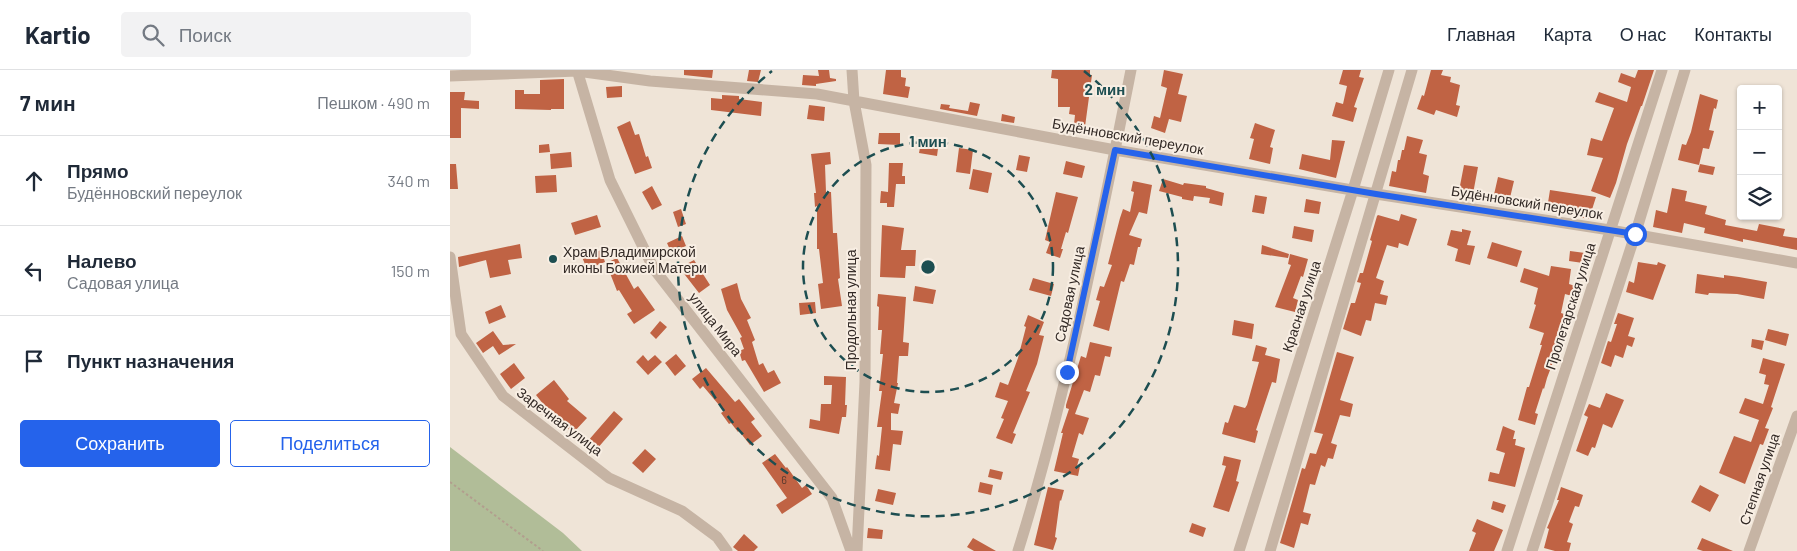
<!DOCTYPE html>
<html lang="ru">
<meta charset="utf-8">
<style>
:root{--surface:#fff;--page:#f2f2f3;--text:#1f2937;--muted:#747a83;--line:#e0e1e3;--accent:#2563eb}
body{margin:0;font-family:Barlow,sans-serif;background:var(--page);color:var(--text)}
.controls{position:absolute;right:15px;top:15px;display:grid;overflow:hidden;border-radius:5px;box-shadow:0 1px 4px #0004}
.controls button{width:45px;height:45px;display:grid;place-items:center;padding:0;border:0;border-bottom:1px solid var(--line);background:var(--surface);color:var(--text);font:25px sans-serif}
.stop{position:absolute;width:15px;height:15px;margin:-11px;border:4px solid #2563eb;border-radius:50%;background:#fff}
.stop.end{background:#2563eb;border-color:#fff;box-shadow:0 1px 5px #0008}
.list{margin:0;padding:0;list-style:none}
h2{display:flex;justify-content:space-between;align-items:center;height:65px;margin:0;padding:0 20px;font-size:21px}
h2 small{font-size:16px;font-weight:400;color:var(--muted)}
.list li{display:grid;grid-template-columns:32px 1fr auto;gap:15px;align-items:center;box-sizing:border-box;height:90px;padding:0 20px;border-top:1px solid var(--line)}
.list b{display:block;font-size:19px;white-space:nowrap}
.list p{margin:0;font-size:16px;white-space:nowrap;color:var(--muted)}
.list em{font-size:16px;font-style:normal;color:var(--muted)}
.actions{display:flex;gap:10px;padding:15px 20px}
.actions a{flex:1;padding:11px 0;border:1px solid var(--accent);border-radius:5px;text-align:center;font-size:18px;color:var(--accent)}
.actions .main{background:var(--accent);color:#fff}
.icon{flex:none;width:28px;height:28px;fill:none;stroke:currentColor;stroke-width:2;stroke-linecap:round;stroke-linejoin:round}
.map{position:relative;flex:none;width:1347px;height:481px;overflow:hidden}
header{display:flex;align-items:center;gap:30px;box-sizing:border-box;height:70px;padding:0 25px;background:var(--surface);border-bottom:1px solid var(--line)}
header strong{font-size:24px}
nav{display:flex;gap:28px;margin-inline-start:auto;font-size:18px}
.search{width:350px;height:45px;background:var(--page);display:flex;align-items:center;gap:12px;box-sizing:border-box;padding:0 18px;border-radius:5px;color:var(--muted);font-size:19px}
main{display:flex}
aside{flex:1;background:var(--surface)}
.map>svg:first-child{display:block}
</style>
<header>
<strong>Kartio</strong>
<div class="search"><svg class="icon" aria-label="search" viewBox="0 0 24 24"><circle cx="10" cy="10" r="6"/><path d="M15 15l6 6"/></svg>Поиск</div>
<nav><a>Главная</a><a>Карта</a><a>О нас</a><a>Контакты</a></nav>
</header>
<main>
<aside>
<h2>7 мин<small>Пешком · 490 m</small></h2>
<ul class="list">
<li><svg class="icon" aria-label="ahead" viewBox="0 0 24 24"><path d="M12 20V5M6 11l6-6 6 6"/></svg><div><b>Прямо</b><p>Будённовский переулок</p></div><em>340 m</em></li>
<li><svg class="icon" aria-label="left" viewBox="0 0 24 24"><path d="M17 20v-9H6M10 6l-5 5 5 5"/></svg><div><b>Налево</b><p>Садовая улица</p></div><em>150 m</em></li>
<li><svg class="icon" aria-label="arrive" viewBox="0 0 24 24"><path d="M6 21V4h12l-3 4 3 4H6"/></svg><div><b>Пункт назначения</b></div></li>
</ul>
<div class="actions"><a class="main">Сохранить</a><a>Поделиться</a></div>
</aside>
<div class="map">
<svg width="1347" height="481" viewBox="0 0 1347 481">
<rect width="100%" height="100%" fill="#efe4d7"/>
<path fill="#b1bd98" d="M0,377L113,463L132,481H0Z"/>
<path fill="#c06344" d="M234,0H263L262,8L234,5Z
M299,0H311L308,12L297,11Z
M368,0H379L380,8L386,9V11L366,14V16L352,15L353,5L369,6Z
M436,0H451V7L456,8L455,16L460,17L458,28L433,24Z
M602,0H640V5H642L634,64L623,63L625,45L619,44L620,37H608V9L601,8Z
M714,0L733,4L728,24L737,26L731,52L719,49L715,63L701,58L704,46L710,48L717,18L711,16Z
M893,0H911L909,7L914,8L904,37L907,38L903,52L882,46L886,32L893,34L897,16L889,14Z
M981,0H993L991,5L1001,7L1000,12L1010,15L1006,35L1010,36L1007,47L986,40L984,45L967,39L972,25L974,26Z
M1188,0H1204L1192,36H1191L1177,74L1166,113L1160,128L1141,121L1153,88L1137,85L1141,68L1152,71L1164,38L1145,32L1149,22L1177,32L1181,17L1168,12L1171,3L1185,8Z
M114,9V39H101V40L65,39V20H74V24H90V10Z
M172,16V27L157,28L156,17Z
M0,22H15L14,30L29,31V39L11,38V68H0Z
M1250,24L1268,30L1266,39L1264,38L1259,60L1264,61L1259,79L1253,78L1249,95L1228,90L1232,74L1236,75L1241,62Z
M272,25L289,26V29L312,32L311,46L261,40V28L272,29Z
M520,32L530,34L527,46L490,39L491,34L500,35L499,38L518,41Z
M359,35L375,37L374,51L357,49Z
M552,44L565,47L564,53L551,51Z
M180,51L185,65L189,64L196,87L198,86L202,98L185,104L167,57Z
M805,53L825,60L820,77L823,78L820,94L799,89L804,69L800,68Z
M429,63H450V75L428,74Z
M957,66L973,70L969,83L977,85L973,104L979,106L976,123L939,116L942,101L946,102L948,90H950L952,80H954Z
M476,69L489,71L487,86L469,83L471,72L475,73Z
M882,70L895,71L886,108L849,99L852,84L880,90Z
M99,74L100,82L89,83V75Z
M509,78L523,80L520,104L506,102Z
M121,82L122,97L101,99L100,84Z
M380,82L381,94L375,95L376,122H381L383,163H387L390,208L388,209L392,236L371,239L368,214L373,213L369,179H367V136L365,137L364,123H366L361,84Z
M569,85L580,87L577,102L566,100Z
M616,91L635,96L632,108L613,104Z
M439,93H453L452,106H455V114H446L444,137H437V133H430L431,121L438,122Z
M0,94H6L8,119H0Z
M1250,94L1265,97L1263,105L1248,102Z
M1014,95L1028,97L1022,129L1008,126Z
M523,99L542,103L538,123L519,119Z
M106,105L107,122L86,123L85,106Z
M1048,107L1064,111L1059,132L1043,129Z
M713,109L733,115L734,113L756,116V118L774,123L772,136L759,133L760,128L744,126L743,131L732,129V127L709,121Z
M683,111L702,115L697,144L689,142L679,165L692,169L690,177H688L684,195L680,194L674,212L671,211L659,261L643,256L650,231L646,230L650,216L654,217L662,195L658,194L670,148L673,139L680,142L684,122L681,121Z
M202,116L212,135L202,140L192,122Z
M1222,118L1237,121L1235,131L1257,136L1255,144L1276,150L1275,155L1307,161L1309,154L1335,159L1333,166L1347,168V180L1293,169V172L1277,168L1254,163L1255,158L1234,153L1232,163L1203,157L1206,140L1217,143Z
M1100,120L1146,127L1139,149L1129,147L1130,144L1097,139Z
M606,122L628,127L618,163L616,162L611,179H613L610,188L596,183L600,172L595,170Z
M805,125L817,127L814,144L802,142Z
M856,129L871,132L869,144L854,142Z
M231,139L236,154L228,157L223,142Z
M951,144L967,149L958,176L949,173L948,178L937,175L926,208L934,211L930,224L938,226L936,235L925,233L921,251L916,250L911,266L893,259L901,233H905L911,213L907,212L910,203H913L922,171L920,170L927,146L928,145L949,151Z
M147,145L151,157L125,165L121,153Z
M432,155L454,158L451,180H466L465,196H456L455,208L430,207Z
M844,156L864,160L862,172L842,168Z
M1012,159L1021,161L1017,175L1025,176L1020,195L1005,191L1008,179L997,175L1001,160L1012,162Z
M232,166L236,176L221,182L217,173Z
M1042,172L1072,181L1067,197L1037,188Z
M70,174L72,188L58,190L61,204L40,208L36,190L9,197L8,187Z
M812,175L839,184L838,188L811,184Z
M151,180L155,192L137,199L132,187Z
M1120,181L1135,183L1133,193L1119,191Z
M840,184L858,189L853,207L851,206L843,228L848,230L845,242L825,237L841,195L838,194Z
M167,188L184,219L188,216L205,240L184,254L177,244L182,241L169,220L167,221L156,193Z
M244,190L260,215L249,223L235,205L231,197Z
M1188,192L1207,195L1208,192L1216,195L1203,230L1176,222L1179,211L1184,213Z
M1101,196L1121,199L1119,214L1125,216L1122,226L1115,224L1111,243L1117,245L1109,270L1111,271L1097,308L1094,319L1093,318L1085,343L1088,344L1085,355L1068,350L1077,317H1079L1092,275H1090L1094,263L1079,258L1086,235L1084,234L1088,218L1070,212L1074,198L1099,206Z
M1247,204L1274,208V205L1289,207L1317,212L1314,229L1287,224L1259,223L1258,225L1245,223Z
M583,208L604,214L601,226L579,220Z
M287,213L291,229L301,248L297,250L305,270L302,272L309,295L313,293L318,303L324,300L331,313L314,322L295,290L292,291L289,281L294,279L290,268L292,267L277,240L271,219Z
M465,216L486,220L483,234L463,231Z
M428,224L456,227L453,272L459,273L458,286H449L447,313H448L444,333L450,334L448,344L441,343V360L453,361L451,375L443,374L440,401L425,399L427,385L429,386L432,357H427L432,321H429L433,284H430L432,260H428L429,237L427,236Z
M365,232L366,243L350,245L349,233Z
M51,235L56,247L39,254L35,242Z
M1168,243L1184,248L1178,266L1185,268L1182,277L1177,275L1173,288L1165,285L1161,297L1151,293L1158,271L1161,272L1167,254H1164Z
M578,245L594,252L589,265L594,266L587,294L576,321L580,322L563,363L566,364L562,374L546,368L554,349L551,348L558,331L545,327L550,312L558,315L568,288L576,257L574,256Z
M784,250L804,254L802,269L782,265Z
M210,251L217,257L206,269L200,263Z
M1318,259L1339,264L1336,276L1315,270Z
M43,261L53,275L66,274L49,285L43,276L33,283L26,273Z
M1302,269L1314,271L1312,280L1301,277Z
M640,272L662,277L660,287L655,286L650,306L645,305L640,322L634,320L625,344L639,348L633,365L629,363L622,387L629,389L627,396H630L628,406L604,401L613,363H611L619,339L616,338V335L631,286L636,288Z
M806,275L817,278L815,285L830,289L826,313L822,312L806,360L808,361L805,373L772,364L775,352L778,353L784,335L795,338L797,335L809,292L802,291Z
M887,282L904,287L890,330L903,334L900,347L890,345L881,373L887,375L883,389L878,388L875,397L871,395L865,415L860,414L853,442L861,444L858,455L851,453L844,478L830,473L852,398L855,399L860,383L866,384L873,364L864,362Z
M226,284L236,296L225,306L215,293Z
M193,285L198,291L205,285L212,292L198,305L186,292Z
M1313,288L1335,294L1321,337L1323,338L1315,358L1319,359L1313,375L1310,374L1295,414L1269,403L1284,366L1301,372L1309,350L1289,343L1295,328L1313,334L1319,315L1314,314L1316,305L1309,303Z
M64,293L75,308L61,319L50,304Z
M256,298L285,332L289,329L305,349L301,352L312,366L300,375L289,361L288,362L281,353L279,354L271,343L274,341L253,316L250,319L242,309Z
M374,306L396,307L395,335H397L396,347H392L389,364L359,358L360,349L370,351L371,334H381L382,315H374Z
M104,310L119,329L117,331L137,348L123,363L102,345L86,325Z
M1156,323L1174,330L1162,358L1153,354L1145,378L1142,377L1138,386L1126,381L1138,347L1134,345L1139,334L1150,338Z
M164,341L173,349L146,380L137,372Z
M1053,356L1065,361L1063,369H1066L1065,375L1075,378L1065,417L1038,411L1040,402L1049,404L1055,383L1046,380Z
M195,379L206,389L193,403L182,393Z
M325,384L336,398L337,397L352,418L356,415L362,424L332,444L326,435L337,428L312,393Z
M774,386L791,390L786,411L789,412L779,442L763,437L776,396L772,395Z
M540,399L553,402L551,410L538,407Z
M530,412L543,415L541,425L528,422Z
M1250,415L1269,425L1260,442L1241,432Z
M598,417L614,420L611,431L610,430L605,467L607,468L603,480L584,475Z
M1111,417L1133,425L1129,437L1125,436L1119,452L1123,454L1117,472L1121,473L1119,481H1105L1094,478L1099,459L1097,458L1109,430H1107Z
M428,419L446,423L443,435L425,431Z
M1043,431L1056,435L1053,443L1041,439Z
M1027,449L1053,460L1044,481H1019L1026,463L1022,461Z
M742,453L756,458L753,467L739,462Z
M418,458L433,460L432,469L417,468Z
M294,464L308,477L304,481H288L283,477Z
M523,468L546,481H524L517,477Z
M1252,468L1283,481H1253L1247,479Z"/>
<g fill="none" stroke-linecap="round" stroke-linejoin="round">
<path stroke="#b29e8e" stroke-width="2" stroke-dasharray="2.5 2.5" stroke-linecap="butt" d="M0,412L93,481"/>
<path stroke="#c6b4a4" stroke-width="11" d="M127,0L160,110L204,199L382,428L401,481
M402,0L404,31L416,95L415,312L407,481
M0,6L127,1L200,11L367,24L665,80L926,124L1160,160L1347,193
M0,187L11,264L53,326L159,408L232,441L267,467L277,481
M568,481C617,324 649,161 681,0
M789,481L903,120L939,0
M820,481L962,0
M1057,481L1212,0
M1082,481L1185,165L1235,0
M1299,481L1347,346"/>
</g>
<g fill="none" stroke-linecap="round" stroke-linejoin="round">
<path stroke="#2563eb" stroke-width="6" d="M617,302L665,80L926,124L1185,164"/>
</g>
<g fill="none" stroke="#1d4e51" stroke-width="2.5" stroke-dasharray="9 6">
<circle cx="478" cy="197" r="125"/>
<path d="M634 1A250 250 0 1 1 322 1"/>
</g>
<circle fill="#1d4e51" stroke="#f8eee3" stroke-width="2" cx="103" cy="189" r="5"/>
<g text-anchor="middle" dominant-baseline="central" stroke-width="4" stroke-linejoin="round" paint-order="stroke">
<g font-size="11" fill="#56382d">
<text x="334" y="409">6</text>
</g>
<g font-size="14" fill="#322925" stroke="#f8eee3">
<text transform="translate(678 66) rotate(10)">Будённовский переулок</text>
<text transform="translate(1077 132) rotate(9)">Будённовский переулок</text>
<text transform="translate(619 224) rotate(-78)">Садовая улица</text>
<text transform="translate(851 236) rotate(-72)">Красная улица</text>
<text transform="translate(1120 236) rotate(-72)">Пролетарская улица</text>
<text transform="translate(400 240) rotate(-90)">Продольная улица</text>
<text transform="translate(266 254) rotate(52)">улица Мира</text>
<text transform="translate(110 351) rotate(37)">Заречная улица</text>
<text transform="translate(1309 409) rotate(-71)">Степная улица</text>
</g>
<g font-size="14" fill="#322925" stroke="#f8eee3" text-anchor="start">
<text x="113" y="181">Храм Владимирской<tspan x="113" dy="16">иконы Божией Матери</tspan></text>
</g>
</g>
<circle cx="478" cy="197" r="8" fill="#1d4e51" stroke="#f8eee3" stroke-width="2.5"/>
<g font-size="15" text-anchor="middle" font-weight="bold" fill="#1d4e51" stroke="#f8eee3" stroke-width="4" stroke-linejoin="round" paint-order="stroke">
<text x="655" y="25">2 мин</text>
<text x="478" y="77">1 мин</text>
</g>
</svg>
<div class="controls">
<button>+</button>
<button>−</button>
<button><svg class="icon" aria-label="layers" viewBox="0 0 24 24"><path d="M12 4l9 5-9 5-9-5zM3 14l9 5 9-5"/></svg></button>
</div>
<div class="stop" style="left:1185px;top:164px"></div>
<div class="stop end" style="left:617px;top:302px"></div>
</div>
</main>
